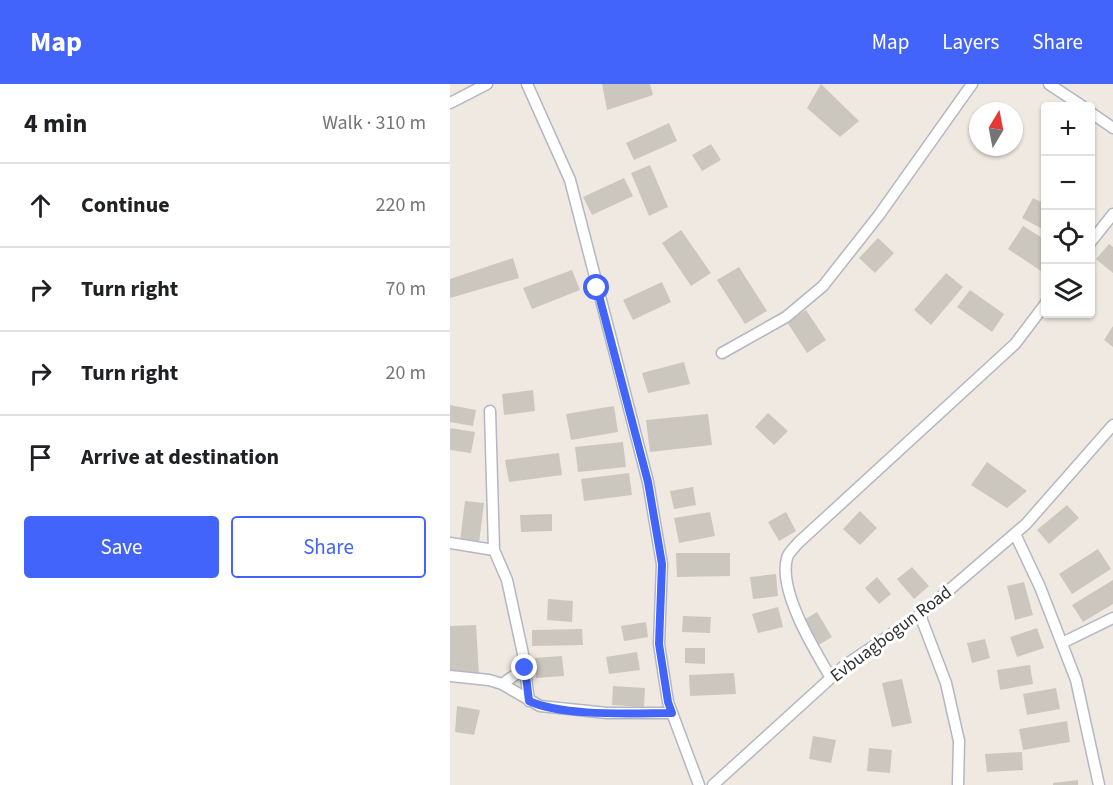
<!DOCTYPE html>
<meta charset="utf-8">
<style>
:root{--surface:#fff;--page:#f2f2f2;--text:#202124;--muted:#757577;--line:#e0e0e0;--accent:#4264fb}
body{margin:0;font-family:"Source Sans 3",sans-serif;background:var(--page);color:var(--text)}
.controls{position:absolute;right:18px;top:18px;display:grid;overflow:hidden;border-radius:6px;box-shadow:0 2px 4px #0004}
.controls button{width:54px;height:54px;display:grid;place-items:center;padding:0;border:0;border-bottom:2px solid var(--line);background:var(--surface);color:var(--text);font:30px sans-serif}
.compass{position:absolute;left:519px;top:18px;width:54px;height:54px;border-radius:50%;background:var(--surface);box-shadow:0 2px 4px #0004;rotate:10deg}
.stop{position:absolute;width:18px;height:18px;margin:-14px;border:4px solid #4264fb;border-radius:50%;background:#fff}
.stop.end{background:#4264fb;border-color:#fff;box-shadow:0 2px 6px #0008}
.list{margin:0;padding:0;list-style:none}
h2{display:flex;justify-content:space-between;align-items:center;height:78px;margin:0;padding:0 24px;font-size:26px}
h2 small{font-size:20px;font-weight:400;color:var(--muted)}
.list li{display:grid;grid-template-columns:39px 1fr auto;gap:18px;align-items:center;box-sizing:border-box;height:84px;padding:0 24px;border-top:2px solid var(--line)}
.list b{display:block;font-size:22px;white-space:nowrap}
.list em{font-size:20px;font-style:normal;color:var(--muted)}
.actions{display:flex;gap:12px;padding:18px 24px}
.actions a{flex:1;padding:14px 0;border:2px solid var(--accent);border-radius:6px;text-align:center;font-size:21px;color:var(--accent)}
.actions .main{background:var(--accent);color:#fff}
.icon{flex:none;width:33px;height:33px;fill:none;stroke:currentColor;stroke-width:2;stroke-linecap:round;stroke-linejoin:round}
.map{position:relative;flex:none;width:663px;height:701px;overflow:hidden}
header{display:flex;align-items:center;gap:36px;box-sizing:border-box;height:84px;padding:0 30px;background:var(--accent);color:#fff}
header strong{font-size:28px}
nav{display:flex;gap:33px;margin-inline-start:auto;font-size:21px}
main{display:flex}
aside{flex:1;background:var(--surface)}
.map>svg:first-child{display:block}
</style>
<header>
<strong>Map</strong>
<nav><a>Map</a><a>Layers</a><a>Share</a></nav>
</header>
<main>
<aside>
<h2>4 min<small>Walk · 310 m</small></h2>
<ul class="list">
<li><svg class="icon" aria-label="ahead" viewBox="0 0 24 24"><path d="M12 20V5M6 11l6-6 6 6"/></svg><div><b>Continue</b></div><em>220 m</em></li>
<li><svg class="icon" aria-label="right" viewBox="0 0 24 24"><path d="M7 20v-9h11M14 6l5 5-5 5"/></svg><div><b>Turn right</b></div><em>70 m</em></li>
<li><svg class="icon" aria-label="right" viewBox="0 0 24 24"><path d="M7 20v-9h11M14 6l5 5-5 5"/></svg><div><b>Turn right</b></div><em>20 m</em></li>
<li><svg class="icon" aria-label="arrive" viewBox="0 0 24 24"><path d="M6 21V4h12l-3 4 3 4H6"/></svg><div><b>Arrive at destination</b></div></li>
</ul>
<div class="actions"><a class="main">Save</a><a>Share</a></div>
</aside>
<div class="map">
<svg width="663" height="701" viewBox="0 0 663 701">
<rect width="100%" height="100%" fill="#efe9e1"/>
<path fill="#cbc7bf" d="M152,0H200L203,11L157,26Z
M371,0L409,37L390,53L357,24Z
M219,39L227,57L184,76L176,59Z
M261,60L271,76L252,87L242,71Z
M200,81L218,123L199,132L181,89Z
M174,94L183,112L142,131L133,113Z
M583,114L596,120V147L572,134Z
M573,142L596,156V180L591,187L558,165Z
M231,146L261,189L241,202L212,159Z
M428,154L444,169L425,189L409,174Z
M659,160L663,163V189L646,175Z
M63,174L69,194L0,214V195Z
M289,183L317,227L295,240L267,196Z
M122,186L130,206L82,225L73,204Z
M496,189L513,203L481,241L464,226Z
M212,198L221,218L183,236L173,216Z
M520,206L554,230L542,248L507,223Z
M356,226L376,256L357,269L337,238Z
M663,242V263L654,256Z
M234,278L240,300L198,309L192,289Z
M83,306L85,327L54,331L52,310Z
M0,321L26,326L23,342L0,338Z
M164,322L168,348L121,356L116,330Z
M318,329L338,347L324,361L305,343Z
M258,330L262,361L200,368L196,336Z
M0,344L25,348L21,369L0,366Z
M173,358L176,383L128,388L125,363Z
M109,369L112,391L59,398L55,376Z
M537,378L577,407L557,424L521,401Z
M179,389L182,411L134,417L131,395Z
M243,403L246,421L224,425L220,407Z
M15,417L34,419L29,459L10,457Z
M617,421L629,434L599,460L587,446Z
M410,427L427,444L410,461L393,445Z
M260,428L265,452L229,459L224,434Z
M336,428L346,447L329,457L318,438Z
M102,430V447L71,448L70,431Z
M648,465L661,485L622,510L609,490Z
M226,469H280V492L227,493Z
M462,483L479,502L464,515L447,495Z
M326,490L328,512L303,515L300,493Z
M427,493L441,510L429,520L415,504Z
M663,496V520L633,538L622,521Z
M574,498L583,531L565,536L557,502Z
M98,515L123,517L122,538L97,536Z
M328,523L333,543L308,549L302,530Z
M367,528L382,553L367,562L352,537Z
M233,532L261,533L260,549L232,548Z
M196,538L198,553L174,557L171,542Z
M26,541L29,591L0,590V542Z
M587,544L594,564L567,573L560,553Z
M132,545L133,561L82,562V546Z
M535,555L540,574L522,579L517,559Z
M235,564H255V580L235,579Z
M187,568L190,586L159,590L156,573Z
M112,572L114,592L86,594L85,574Z
M580,581L583,600L550,606L547,586Z
M284,589L286,610L240,612L239,591Z
M452,595L462,639L442,643L432,599Z
M163,602L195,604L194,623L162,621Z
M606,604L610,625L577,631L573,610Z
M7,622L30,626L24,651L5,648Z
M617,637L620,658L573,666L569,645Z
M363,652L386,656L381,679L359,675Z
M419,664L442,666L440,689L417,687Z
M572,668L573,686L537,688L535,670Z
M628,696V701H603V699Z"/>
<g fill="none" stroke-linecap="round" stroke-linejoin="round">
<g stroke="#b4b7c1" stroke-width="13">
<path id="street" d="M77,0L120,96L198,398L212,480L209,560L218,618L249,701
M599,0L632,22
M0,19L37,0
M640,28L663,44
M640,159L663,130
M272,269L336,233L373,202L429,131L522,0
M40,327L44,466L57,496L73,570L79,617
M565,450L590,503L626,596L649,701
M0,459L44,466
M470,531L496,599L509,657L508,701
M612,559L663,534
M0,592L39,596L52,600L90,622L157,629H222
M381,594C365,567 328,507 337,474C338,469 344,464 348,459L565,260L596,219
M52,600L75,584
M263,701L394,582L470,531L576,440L663,341"/>
</g>
<use href="#street" stroke="#fff" stroke-width="10"/>
</g>
<g fill="none" stroke-linecap="round" stroke-linejoin="round">
<path stroke="#4264fb" stroke-width="8" d="M75,584L79,617C114,633 183,629 222,629L218,618L209,560L212,480L198,398L147,204"/>
</g>
<g text-anchor="middle" dominant-baseline="central" stroke-width="6" stroke-linejoin="round" paint-order="stroke">
<g font-size="18" fill="#2e2e2e" stroke="#fff">
<text transform="translate(441 550) rotate(-37)">Evbuagbogun Road</text>
</g>
</g>
</svg>
<div class="controls">
<button>+</button>
<button>−</button>
<button><svg class="icon" aria-label="locate" viewBox="0 0 24 24"><circle cx="12" cy="12" r="6"/><path d="M12 2v4M12 18v4M2 12h4M18 12h4"/></svg></button>
<button><svg class="icon" aria-label="layers" viewBox="0 0 24 24"><path d="M12 4l9 5-9 5-9-5zM3 14l9 5 9-5"/></svg></button>
</div>
<svg class="compass" viewBox="-18 -18 36 36"><path d="M0-13l5 13h-10z" fill="#e53935"/><path d="M0 13l5-13h-10z" fill="#757577"/></svg>
<div class="stop" style="left:147px;top:204px"></div>
<div class="stop end" style="left:75px;top:584px"></div>
</div>
</main>
